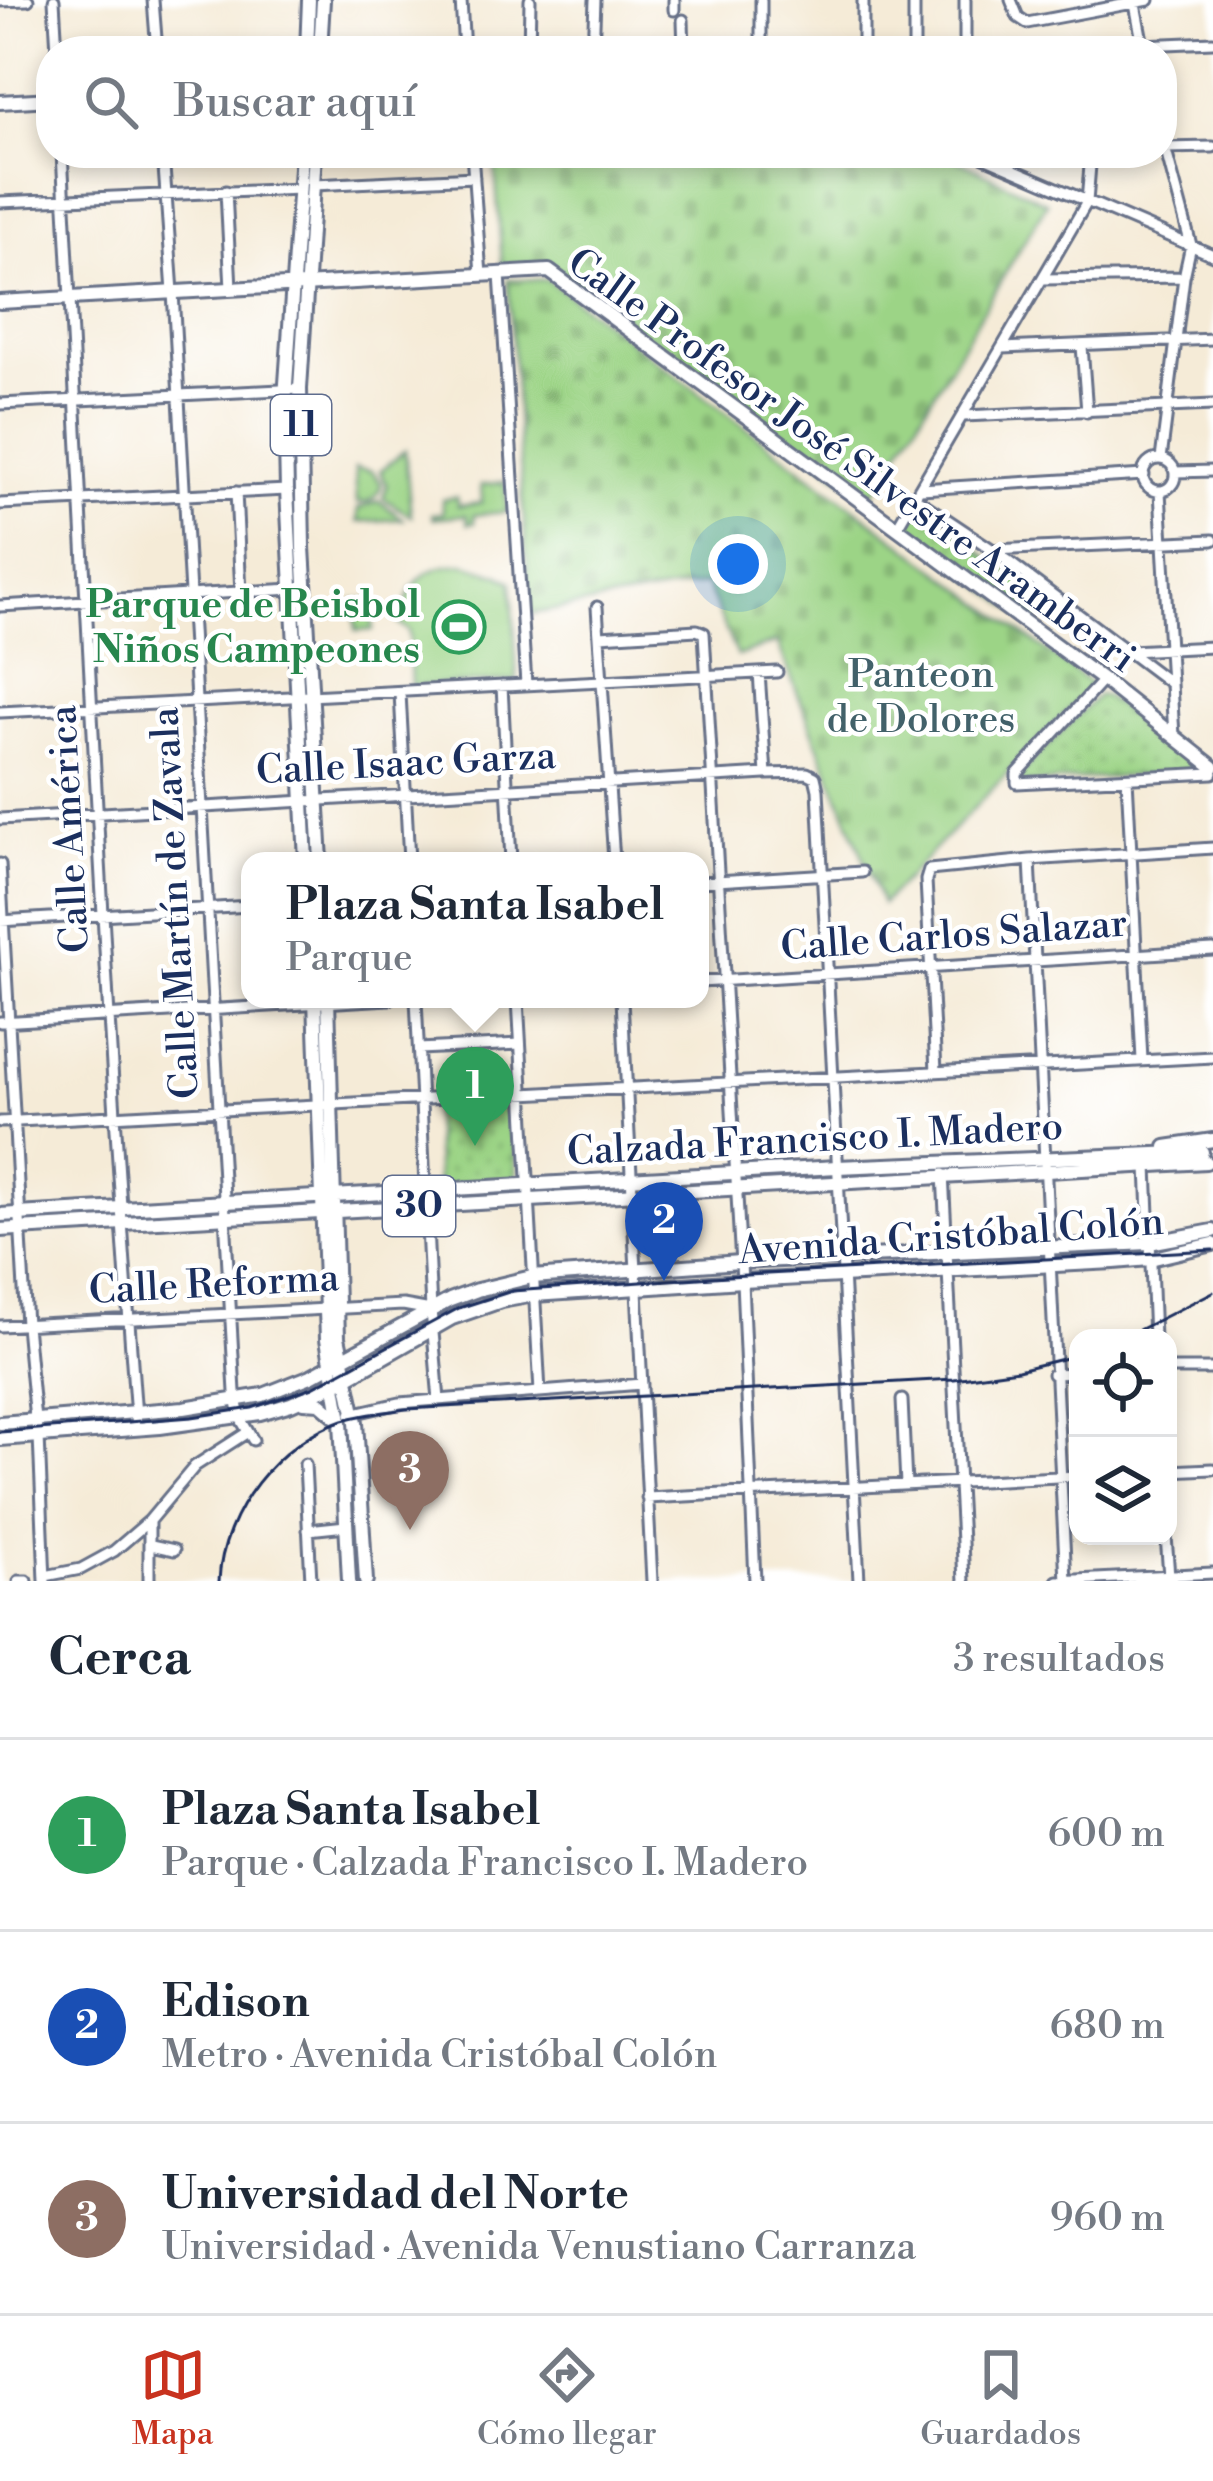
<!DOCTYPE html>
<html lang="es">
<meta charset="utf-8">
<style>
:root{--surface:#fff;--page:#f2f2f3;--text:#1f2937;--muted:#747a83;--line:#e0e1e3;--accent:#c8321e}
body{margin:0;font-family:"Libre Bodoni",serif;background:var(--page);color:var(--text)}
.controls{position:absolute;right:36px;bottom:36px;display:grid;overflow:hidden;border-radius:24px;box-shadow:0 6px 18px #0003}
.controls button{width:108px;height:108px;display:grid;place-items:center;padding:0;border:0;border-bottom:3px solid var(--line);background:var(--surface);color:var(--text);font:60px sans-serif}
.you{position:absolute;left:738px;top:564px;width:42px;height:42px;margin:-30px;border:9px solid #fff;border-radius:50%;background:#1a73e8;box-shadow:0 0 0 18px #1a73e833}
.badge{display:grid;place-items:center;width:78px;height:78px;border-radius:50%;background:var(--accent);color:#fff;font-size:39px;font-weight:700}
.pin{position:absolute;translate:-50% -99px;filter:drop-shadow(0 3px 6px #0008)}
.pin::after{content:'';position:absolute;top:63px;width:42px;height:36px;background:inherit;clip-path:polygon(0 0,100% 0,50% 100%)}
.popup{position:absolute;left:241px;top:852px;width:468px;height:156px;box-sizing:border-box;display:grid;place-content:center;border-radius:24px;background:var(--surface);filter:drop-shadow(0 3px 9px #0005);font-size:39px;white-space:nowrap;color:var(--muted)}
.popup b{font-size:45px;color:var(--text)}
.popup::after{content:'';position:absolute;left:50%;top:100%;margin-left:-24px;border:24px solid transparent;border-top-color:var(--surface)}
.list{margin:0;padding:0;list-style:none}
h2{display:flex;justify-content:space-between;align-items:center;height:156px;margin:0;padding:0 48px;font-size:51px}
h2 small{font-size:39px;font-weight:400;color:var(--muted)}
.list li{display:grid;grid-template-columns:78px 1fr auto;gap:36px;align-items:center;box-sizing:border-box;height:192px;padding:0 48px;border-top:3px solid var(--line)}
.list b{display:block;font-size:45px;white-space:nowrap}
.list p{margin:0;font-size:39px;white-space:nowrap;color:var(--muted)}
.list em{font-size:39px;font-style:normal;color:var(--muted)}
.icon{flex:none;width:66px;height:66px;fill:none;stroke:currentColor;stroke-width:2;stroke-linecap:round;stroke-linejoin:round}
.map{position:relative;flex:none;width:1213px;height:1581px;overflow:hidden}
.search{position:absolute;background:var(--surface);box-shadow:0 6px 18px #0003;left:36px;right:36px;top:36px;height:132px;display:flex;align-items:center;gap:30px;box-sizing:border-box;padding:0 42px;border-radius:48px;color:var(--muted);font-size:45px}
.sheet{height:732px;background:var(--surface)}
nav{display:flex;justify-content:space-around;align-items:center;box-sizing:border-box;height:168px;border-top:3px solid var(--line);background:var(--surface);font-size:33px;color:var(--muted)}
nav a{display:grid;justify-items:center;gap:6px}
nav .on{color:var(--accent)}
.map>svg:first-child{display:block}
</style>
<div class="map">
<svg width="1213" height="1581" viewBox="0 0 1213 1581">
<defs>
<pattern id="cemetery-stones" width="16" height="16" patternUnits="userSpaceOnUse" patternTransform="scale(3)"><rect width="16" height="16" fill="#9cd486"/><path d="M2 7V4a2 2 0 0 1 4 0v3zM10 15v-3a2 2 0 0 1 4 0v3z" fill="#86b676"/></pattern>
<pattern id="park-dots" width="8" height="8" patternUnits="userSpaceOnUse" patternTransform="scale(3)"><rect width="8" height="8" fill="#9cd486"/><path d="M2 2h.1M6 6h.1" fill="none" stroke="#86b676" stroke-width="1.8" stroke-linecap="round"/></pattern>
</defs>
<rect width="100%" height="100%" fill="#fff"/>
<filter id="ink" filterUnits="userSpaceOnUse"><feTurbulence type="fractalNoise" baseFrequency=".00833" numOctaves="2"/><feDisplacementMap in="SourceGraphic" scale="24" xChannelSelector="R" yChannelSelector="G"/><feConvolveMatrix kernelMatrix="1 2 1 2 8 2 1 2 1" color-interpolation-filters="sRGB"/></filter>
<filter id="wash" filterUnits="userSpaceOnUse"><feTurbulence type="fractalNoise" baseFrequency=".004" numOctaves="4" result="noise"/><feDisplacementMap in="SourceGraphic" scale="48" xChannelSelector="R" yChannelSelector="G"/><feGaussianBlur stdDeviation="2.7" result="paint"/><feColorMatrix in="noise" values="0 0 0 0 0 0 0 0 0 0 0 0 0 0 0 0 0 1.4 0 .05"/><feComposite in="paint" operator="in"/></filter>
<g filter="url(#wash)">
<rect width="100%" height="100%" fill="#f5ebd7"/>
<path fill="#9cd486" stroke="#5c8272" stroke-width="3" d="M405,450L411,516L383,498L387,484L380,471Z
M355,468L372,471L381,483C380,497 370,503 357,503Z
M505,482L507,512L474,515V523L468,524L466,515L433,518L432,514L443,513L442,499L456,497L458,506L482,503L481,485Z
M379,501L403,519L358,522V509Z
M465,564L500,575L512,582L517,681L411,686L409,631L399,624C410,584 420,565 465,564Z
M372,599L373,630L356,631L354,600Z"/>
<path fill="url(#cemetery-stones)" stroke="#5c8272" stroke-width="3" d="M494,153H943L1047,203L871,499L548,263L502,264Z
M508,279L548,280L1092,685L882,904L777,642L737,656L706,584L530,614Z"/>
<path fill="url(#park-dots)" stroke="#5c8272" stroke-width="3" d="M917,504L1048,602L1033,624L906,529V522Z
M1098,695L1105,696L1201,771L1020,784L1017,777Z
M513,1106L517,1182L437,1186L433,1110Z"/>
</g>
<g filter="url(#ink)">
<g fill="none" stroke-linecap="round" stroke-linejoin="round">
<g stroke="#677188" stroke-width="15">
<path id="minor" d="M54,0L57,51
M153,0L157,51
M461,0L464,51
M674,0V10
M863,0V51
M965,0V51
M1011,0L1018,17L1027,23L1149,0
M0,1L28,0
M1135,4L1143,46
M683,20L684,51
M529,51L530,0
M593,51L595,0
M761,51V0
M914,51V0
M1000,51L1213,42
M1164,148L1213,147
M62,153C86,578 104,1004 137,1429
M163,153L173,292L235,1392L240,1418L253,1440
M472,153L481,275
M975,153L1213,255
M314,185L474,177
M226,191L231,288
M0,202L300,189
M500,274L526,684
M1043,279L1184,277
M1082,346L1087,412
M1003,348L1213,339
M0,404L300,389
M964,416L1213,405
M1161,459L1184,277L1191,245L1162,136
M1143 475a16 16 0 1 1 32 0a16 16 0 1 1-32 0Z
M1175,472L1213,471
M921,489L1144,475
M1160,491L1174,736
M236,492L241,593
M915,498L993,550L1170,683
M0,504L287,490
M897,527L1087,202L1091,153
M993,550L1213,540
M0,606L292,589
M597,607L614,861
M600,636L697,630L704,633L742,1281L755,1581
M1129,651L1213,647
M759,673L766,774
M1103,680L1017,774V783L1213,773
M502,686L511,861
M400,693L409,861
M0,712L777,672
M1127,778L1142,1060
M0,819L766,774L807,773L815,777L818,790L859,1581
M1030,860L1066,1581
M0,864L26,1325L35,1420L39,1436L45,1581
M700,882L862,872
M0,921L250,906
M700,982L1213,950
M416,999L431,1310L439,1400
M518,999L540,1392
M622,999L652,1581
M0,1022L390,999
M419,1049L520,1044
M936,1071L926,880L929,870L1030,860L1213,848
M0,1122L1213,1057
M1147,1166L1154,1338
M943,1174L964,1581
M0,1326L403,1305L431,1310
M1168,1369H1213
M1053,1374L1078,1373
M902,1400L906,1485
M351,1414L400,1403L642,1384
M305,1464L311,1581
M1168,1471L1213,1469
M647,1498L1078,1476
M308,1530L346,1526
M1166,1536L1169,1576
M151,1545L174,1550
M45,1576L81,1569L114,1551L149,1521L195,1466L248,1432
M19,1581H27
M149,1581V1521
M1057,1581L1213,1573"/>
</g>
<g stroke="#677188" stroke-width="18">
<path id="major" d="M307,51L309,0
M320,51L323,0
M0,102L51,99
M302,153L285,398L287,490L306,861
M315,153L300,389L303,547L321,861
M0,302L549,271L1103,680L1213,767
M315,999L327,1339L341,1421L349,1581
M328,999L338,1337L356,1422L366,1581
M1166,1147L1213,1140
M0,1215L837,1167L1202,1152
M0,1230L1206,1162
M304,1402L320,1403L341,1421
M0,1423L184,1408L263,1395L311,1376L450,1300L477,1290L532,1277L740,1262L1149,1243L1213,1231
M0,1439L160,1427L260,1413L291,1404L336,1384L452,1318L501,1301L534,1295L742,1281L1114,1262L1150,1259L1213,1244"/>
</g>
<use href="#minor" stroke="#fff" stroke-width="9"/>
<use href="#major" stroke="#fff" stroke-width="12"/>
<path stroke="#1b2f5e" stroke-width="3" d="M1123,1338L1213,1292
M0,1432L192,1417L252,1408L313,1387L459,1308L512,1291L728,1276L1213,1250
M219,1581C222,1512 278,1442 343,1420C363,1414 386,1412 407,1409L954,1379L1018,1370L1078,1355"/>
</g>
</g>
<defs>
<g id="stadium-ring" transform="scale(2.7)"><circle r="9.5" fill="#fff" stroke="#2e9e5b" stroke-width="1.5"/><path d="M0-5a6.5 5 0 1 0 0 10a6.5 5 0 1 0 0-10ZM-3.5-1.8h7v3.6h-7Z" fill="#2e9e5b"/></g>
</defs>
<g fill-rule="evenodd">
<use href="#stadium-ring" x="459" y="627"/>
</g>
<g text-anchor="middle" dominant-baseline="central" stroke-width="9" stroke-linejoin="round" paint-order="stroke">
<g fill="#fff" stroke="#5f6d8e" stroke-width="3">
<rect x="271" y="395" width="60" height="60" rx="9"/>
<rect x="383" y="1176" width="72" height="60" rx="9"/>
</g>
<g font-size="36" font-weight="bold" fill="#1b2f5e">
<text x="301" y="425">11</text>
<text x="419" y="1206">30</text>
</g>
<g font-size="39" fill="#1b2f5e" stroke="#fff">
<text transform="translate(851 461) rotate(36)">Calle Profesor José Silvestre Aramberri</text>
<text transform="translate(406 764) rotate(-3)">Calle Isaac Garza</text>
<text transform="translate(70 829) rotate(-93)">Calle América</text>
<text transform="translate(176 903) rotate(-93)">Calle Martín de Zavala</text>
<text transform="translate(954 936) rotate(-4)">Calle Carlos Salazar</text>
<text transform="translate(815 1140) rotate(-3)">Calzada Francisco I. Madero</text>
<text transform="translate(951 1237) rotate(-4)">Avenida Cristóbal Colón</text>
<text transform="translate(214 1285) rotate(-3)">Calle Reforma</text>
</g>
<g font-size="39" font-weight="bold" fill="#27864d" stroke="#fff" text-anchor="end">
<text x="420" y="605">Parque de Beisbol<tspan x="420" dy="45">Niños Campeones</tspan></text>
</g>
<g font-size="39" fill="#42616a" stroke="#fff">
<text x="921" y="675">Panteon<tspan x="921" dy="45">de Dolores</tspan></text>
</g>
</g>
</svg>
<div class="controls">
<button><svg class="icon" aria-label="locate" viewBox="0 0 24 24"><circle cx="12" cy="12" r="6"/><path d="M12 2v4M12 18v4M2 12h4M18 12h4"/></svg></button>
<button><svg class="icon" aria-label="layers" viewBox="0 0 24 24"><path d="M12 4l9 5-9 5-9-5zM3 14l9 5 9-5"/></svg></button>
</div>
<div class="you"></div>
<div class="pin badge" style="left:475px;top:1146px;background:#2e9e5b">1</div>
<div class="popup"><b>Plaza Santa Isabel</b>Parque</div>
<div class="pin badge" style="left:664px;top:1281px;background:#1a4fb4">2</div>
<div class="pin badge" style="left:410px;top:1530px;background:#8d6e63">3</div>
<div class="search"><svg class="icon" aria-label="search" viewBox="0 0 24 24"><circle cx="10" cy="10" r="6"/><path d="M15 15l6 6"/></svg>Buscar aquí</div>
</div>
<section class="sheet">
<h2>Cerca<small>3 resultados</small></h2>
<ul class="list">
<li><span class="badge" style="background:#2e9e5b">1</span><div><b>Plaza Santa Isabel</b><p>Parque · Calzada Francisco I. Madero</p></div><em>600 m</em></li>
<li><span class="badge" style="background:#1a4fb4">2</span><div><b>Edison</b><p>Metro · Avenida Cristóbal Colón</p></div><em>680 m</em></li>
<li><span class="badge" style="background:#8d6e63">3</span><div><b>Universidad del Norte</b><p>Universidad · Avenida Venustiano Carranza</p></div><em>960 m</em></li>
</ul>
</section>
<nav>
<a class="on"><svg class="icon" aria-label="map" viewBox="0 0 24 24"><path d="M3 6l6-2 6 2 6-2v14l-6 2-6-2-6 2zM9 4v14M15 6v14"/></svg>Mapa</a>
<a><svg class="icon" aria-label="directions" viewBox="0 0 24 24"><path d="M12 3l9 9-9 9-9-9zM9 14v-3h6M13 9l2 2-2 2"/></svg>Cómo llegar</a>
<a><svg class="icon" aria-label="saved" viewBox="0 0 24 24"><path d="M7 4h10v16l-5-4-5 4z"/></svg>Guardados</a>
</nav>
